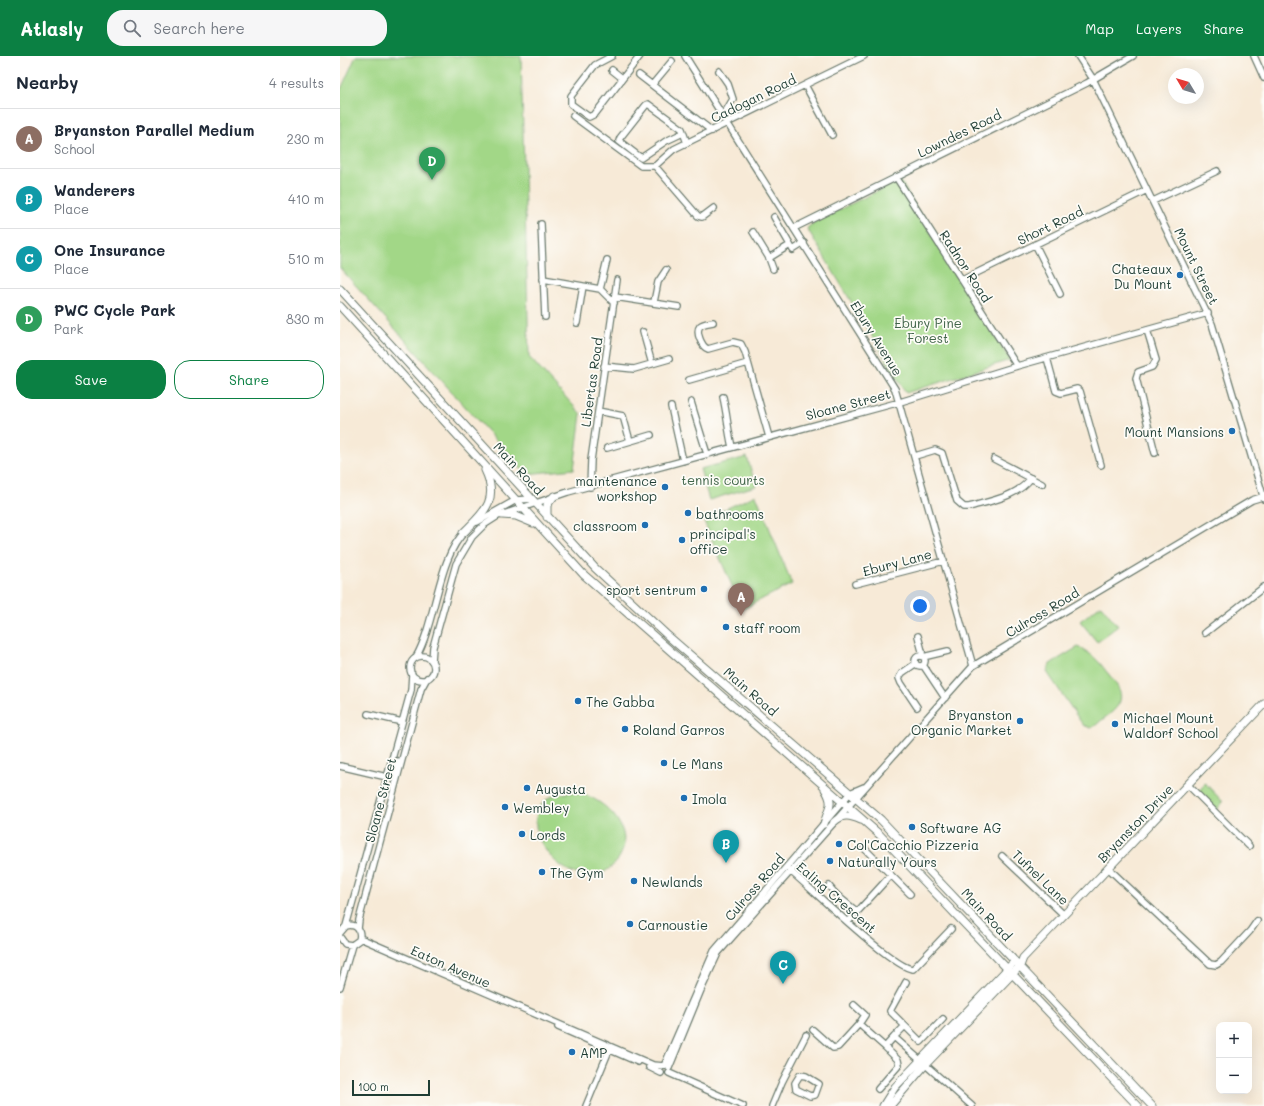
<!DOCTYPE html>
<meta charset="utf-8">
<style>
:root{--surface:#fff;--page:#f6f6f7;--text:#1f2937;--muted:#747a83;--line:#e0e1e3;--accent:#0b8043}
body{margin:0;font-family:Mali,sans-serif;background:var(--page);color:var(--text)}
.controls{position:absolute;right:12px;bottom:12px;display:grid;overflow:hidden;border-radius:8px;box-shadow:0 4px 16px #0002}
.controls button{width:36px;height:36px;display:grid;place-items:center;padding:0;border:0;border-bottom:1px solid var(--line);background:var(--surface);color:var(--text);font:20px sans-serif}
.compass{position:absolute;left:828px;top:12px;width:36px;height:36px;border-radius:50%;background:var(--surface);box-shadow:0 4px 16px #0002;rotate:308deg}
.scale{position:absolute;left:12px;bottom:10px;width:78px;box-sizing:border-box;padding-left:4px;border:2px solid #1f3d34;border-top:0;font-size:11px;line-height:14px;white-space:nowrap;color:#1f3d34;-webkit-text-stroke:3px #fdfcf7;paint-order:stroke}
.you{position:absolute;left:580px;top:550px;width:14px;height:14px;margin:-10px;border:3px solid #fff;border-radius:50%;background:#1a73e8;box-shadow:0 0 0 6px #1a73e833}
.badge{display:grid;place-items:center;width:26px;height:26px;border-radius:50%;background:var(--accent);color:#fff;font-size:13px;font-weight:700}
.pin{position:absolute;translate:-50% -33px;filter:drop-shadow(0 1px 2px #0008)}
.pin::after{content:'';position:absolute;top:21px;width:14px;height:12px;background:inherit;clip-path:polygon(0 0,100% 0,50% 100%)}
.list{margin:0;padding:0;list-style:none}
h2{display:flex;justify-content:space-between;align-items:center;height:52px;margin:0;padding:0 16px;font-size:17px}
h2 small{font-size:13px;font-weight:400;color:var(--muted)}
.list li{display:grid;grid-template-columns:26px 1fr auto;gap:12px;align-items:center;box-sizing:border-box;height:60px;padding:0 16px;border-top:1px solid var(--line)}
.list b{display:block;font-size:15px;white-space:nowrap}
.list p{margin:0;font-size:13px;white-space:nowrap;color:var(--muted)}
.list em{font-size:13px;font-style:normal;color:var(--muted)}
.actions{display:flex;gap:8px;padding:12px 16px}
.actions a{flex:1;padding:9px 0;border:1px solid var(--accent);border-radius:16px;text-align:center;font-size:14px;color:var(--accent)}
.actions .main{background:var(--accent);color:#fff}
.icon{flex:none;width:22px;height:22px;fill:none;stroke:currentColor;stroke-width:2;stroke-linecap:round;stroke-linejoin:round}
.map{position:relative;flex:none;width:924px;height:1050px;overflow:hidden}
header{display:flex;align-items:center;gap:24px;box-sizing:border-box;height:56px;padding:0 20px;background:var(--accent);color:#fff}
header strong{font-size:19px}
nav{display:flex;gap:22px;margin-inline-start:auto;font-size:14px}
.search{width:280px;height:36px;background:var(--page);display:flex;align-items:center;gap:10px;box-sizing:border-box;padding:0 14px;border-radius:16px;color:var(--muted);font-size:15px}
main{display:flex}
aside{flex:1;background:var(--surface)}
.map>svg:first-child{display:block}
</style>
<header>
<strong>Atlasly</strong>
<div class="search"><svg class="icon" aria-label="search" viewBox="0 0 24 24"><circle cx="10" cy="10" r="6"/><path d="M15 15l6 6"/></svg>Search here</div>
<nav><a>Map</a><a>Layers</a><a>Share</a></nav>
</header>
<main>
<aside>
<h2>Nearby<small>4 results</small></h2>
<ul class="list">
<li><span class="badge" style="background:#8d6e63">A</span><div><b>Bryanston Parallel Medium</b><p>School</p></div><em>230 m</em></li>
<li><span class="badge" style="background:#0f9aa8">B</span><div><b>Wanderers</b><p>Place</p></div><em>410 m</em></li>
<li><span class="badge" style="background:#0f9aa8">C</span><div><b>One Insurance</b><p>Place</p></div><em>510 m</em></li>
<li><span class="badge" style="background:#2e9e5b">D</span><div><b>PWC Cycle Park</b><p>Park</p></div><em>830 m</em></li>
</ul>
<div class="actions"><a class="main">Save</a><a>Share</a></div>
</aside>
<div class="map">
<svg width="924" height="1050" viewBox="0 0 924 1050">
<rect width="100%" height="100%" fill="#fdfcf7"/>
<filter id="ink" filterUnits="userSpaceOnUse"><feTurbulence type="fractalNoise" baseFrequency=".025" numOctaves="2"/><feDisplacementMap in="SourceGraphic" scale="8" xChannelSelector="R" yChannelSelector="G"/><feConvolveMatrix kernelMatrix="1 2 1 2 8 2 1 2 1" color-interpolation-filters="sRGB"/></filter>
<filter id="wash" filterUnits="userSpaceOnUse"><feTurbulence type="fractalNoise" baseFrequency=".012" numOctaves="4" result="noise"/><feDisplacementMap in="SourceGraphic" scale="16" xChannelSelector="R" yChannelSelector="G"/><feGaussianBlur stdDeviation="0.9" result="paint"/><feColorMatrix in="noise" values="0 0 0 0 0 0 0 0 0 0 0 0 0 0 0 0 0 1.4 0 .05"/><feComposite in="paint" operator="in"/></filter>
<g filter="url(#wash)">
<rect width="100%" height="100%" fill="#f7ead7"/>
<path fill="#a2d787" stroke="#608a5e" d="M16,0H181L189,301L241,358L234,413L186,418L0,212V35Z
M560,124L620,226L670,304L566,337L467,172L476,165Z
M407,401L416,430L369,444L360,413Z
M416,439L452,528L402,553L363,463Z
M761,549L778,570L757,586L740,565Z
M738,591C750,596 759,605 766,615C784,636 788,646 763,663C759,666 756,670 751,672L743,669L707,616L710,608Z
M865,727L883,746L876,755L857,736Z
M236,736C264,742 299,774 277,805C273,810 267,815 260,818C221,831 175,770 206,744C214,737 227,737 236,736Z"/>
</g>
<g filter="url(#ink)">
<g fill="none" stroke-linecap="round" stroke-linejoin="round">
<g stroke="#6b7a6d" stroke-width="8">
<path id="minor" d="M272,0L255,9L231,40V48L249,61L255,58L300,0
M345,0L555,333L633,610
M738,0L753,23L872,268L924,443
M914,0L924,22
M332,5L312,29L372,75
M272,14L282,22
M379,15L388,28L393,43L383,60
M299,19L312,29
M465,29L492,79
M233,60L301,110H315
M343,77L326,85L301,102L279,85L280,82L306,49L308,48L341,72L342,73L347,87
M315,110L334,93L524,0
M315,110L358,160L362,161L374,152
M556,121L677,310
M813,145L877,115
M434,161L453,194L464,187
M201,168L205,261
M454,172L747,27L793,0
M413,176L429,202L433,213
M695,188L720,238
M429,202L450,189
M203,223L260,233L274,247
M622,224L807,134
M260,233L267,204
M275,241L339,251
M314,246L318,226L326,214
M373,266C369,267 363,267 360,270C355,276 362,291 368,293L393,286L401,288L405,296L429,381
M237,267L243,230
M807,274L816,304L812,311L798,316L796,322L815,397
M303,276L312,308
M707,302L716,335L721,337L737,333L740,335L761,409
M264,310L294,313L329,303
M349,324L408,307
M383,341C387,358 388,374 392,391
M351,346L367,398
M331,351L343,405
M258,355L283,360L290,385
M267,392L311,379
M575,400L595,394L602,397L617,445L624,451H629C650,445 677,441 691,422
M654,403L702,428
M250,431L251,404L277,224
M137,466L176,444L193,443
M515,528L604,505
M865,577L924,531
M578,580L582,595V600
M575 605a5 5 0 1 1 10 0a5 5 0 1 1-10 0Z
M70 612a12 12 0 1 1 24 0a12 12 0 1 1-24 0Z
M76,601C96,567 98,499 126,475
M583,601L608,595
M92,605L93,591L116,508L132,481L144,469L158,460L228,436L560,346L677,310L868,257
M575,608L562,617L559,622L561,627L577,651
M583,609L605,642
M28,658L62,666
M0,710L51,722L58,705
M848,729L909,790
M524,792L570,838
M662,800L724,859
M768,812L870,908L876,909L881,906L910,875L917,865
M448,813C468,829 555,914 573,913L611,873
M489,830C497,841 507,847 517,856
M508,866L551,819
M6,870L71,634L72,618
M18,873L19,864L81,633L87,622
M0,877L6,870C16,867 22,874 19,884L12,889L5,888L0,881
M20,882L313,1009L324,1010
M0,931L12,889
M514,949L525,959L519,968
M565,970L581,986L603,963
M218,971L298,1006
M473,974L493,992L498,991L519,968L545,991L554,981L632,1050
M554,981L565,970L550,955L566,926
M324,1010L374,895L510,737L524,731
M309,1011L321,1017
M329,1012L361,934L378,897L633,610L912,444L922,441
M329,1017L403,1050
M460,1019L466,1020L479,1028L475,1039L470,1040L456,1033L455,1027Z
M538,1033L559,1009L558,1004L545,991
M246,1050L270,992
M432,1050L442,1026L466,979"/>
</g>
<g stroke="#6b7a6d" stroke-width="9">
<path id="major" d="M0,233L255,512L328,580L541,764L812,1050
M0,250L243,518L540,779L798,1050
M162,459L176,460L193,467
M207,461V449L214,440
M123,477C143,457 160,445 145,414
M494,766C503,758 509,759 521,764
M484,768C488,752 495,749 485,733
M543,1050L555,1031L671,909
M550,1050L585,1009L680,910L683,902L924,648"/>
</g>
<use href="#minor" stroke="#fff" stroke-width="5.5"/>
<use href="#major" stroke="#fff" stroke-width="7"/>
</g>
</g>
<g fill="#1f6fb2" stroke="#fdfcf7" stroke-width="1.5">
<circle cx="840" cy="219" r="4"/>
<circle cx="892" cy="375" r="4"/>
<circle cx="325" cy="431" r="4"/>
<circle cx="348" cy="457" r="4"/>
<circle cx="305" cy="469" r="4"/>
<circle cx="342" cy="484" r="4"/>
<circle cx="364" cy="533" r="4"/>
<circle cx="386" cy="571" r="4"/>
<circle cx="238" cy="645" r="4"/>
<circle cx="680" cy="665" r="4"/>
<circle cx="775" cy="668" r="4"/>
<circle cx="285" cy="673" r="4"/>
<circle cx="324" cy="707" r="4"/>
<circle cx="187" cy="732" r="4"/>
<circle cx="344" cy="742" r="4"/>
<circle cx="165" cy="751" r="4"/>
<circle cx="572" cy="771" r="4"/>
<circle cx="182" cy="778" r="4"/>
<circle cx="499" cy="788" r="4"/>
<circle cx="490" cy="805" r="4"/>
<circle cx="202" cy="816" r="4"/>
<circle cx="294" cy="825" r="4"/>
<circle cx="290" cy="868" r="4"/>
<circle cx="232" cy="996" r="4"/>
</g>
<g text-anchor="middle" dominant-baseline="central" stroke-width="3.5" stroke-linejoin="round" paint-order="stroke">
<g font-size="13" fill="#1f3d34" stroke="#fdfcf7">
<text transform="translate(413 42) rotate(-26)">Cadogan Road</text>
<text transform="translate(619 77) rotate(-26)">Lowndes Road</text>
<text transform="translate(710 169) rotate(-26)">Short Road</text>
<text transform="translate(626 210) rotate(57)">Radnor Road</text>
<text transform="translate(857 210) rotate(64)">Mount Street</text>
<text transform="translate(537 282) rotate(58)">Ebury Avenue</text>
<text transform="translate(251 326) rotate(-82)">Libertas Road</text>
<text transform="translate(508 348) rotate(-15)">Sloane Street</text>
<text transform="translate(179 412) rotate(47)">Main Road</text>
<text transform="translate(557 506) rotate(-15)">Ebury Lane</text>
<text transform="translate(702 556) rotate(-31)">Culross Road</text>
<text transform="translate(411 635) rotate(41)">Main Road</text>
<text transform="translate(40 744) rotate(-75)">Sloane Street</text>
<text transform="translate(795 767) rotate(-46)">Bryanston Drive</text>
<text transform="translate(701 821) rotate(44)">Tufnel Lane</text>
<text transform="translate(414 831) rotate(-49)">Culross Road</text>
<text transform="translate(497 841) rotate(41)">Ealing Crescent</text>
<text transform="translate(647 858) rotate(47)">Main Road</text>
<text transform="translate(111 910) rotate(24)">Eaton Avenue</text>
</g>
<g font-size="13" fill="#1f3d34" stroke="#fdfcf7" text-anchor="start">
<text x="832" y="212" text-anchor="end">Chateaux<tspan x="832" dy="15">Du Mount</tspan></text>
<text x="884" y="375" text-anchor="end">Mount Mansions</text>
<text x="317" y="424" text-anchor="end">maintenance<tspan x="317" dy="15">workshop</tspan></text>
<text x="356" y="457">bathrooms</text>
<text x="297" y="469" text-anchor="end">classroom</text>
<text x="350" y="477">principal's<tspan x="350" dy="15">office</tspan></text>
<text x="356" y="533" text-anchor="end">sport sentrum</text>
<text x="394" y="571">staff room</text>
<text x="246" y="645">The Gabba</text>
<text x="672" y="658" text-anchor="end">Bryanston<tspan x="672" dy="15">Organic Market</tspan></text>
<text x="783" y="661">Michael Mount<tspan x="783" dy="15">Waldorf School</tspan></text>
<text x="293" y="673">Roland Garros</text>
<text x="332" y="707">Le Mans</text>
<text x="195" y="732">Augusta</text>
<text x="352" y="742">Imola</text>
<text x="173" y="751">Wembley</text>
<text x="580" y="771">Software AG</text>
<text x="190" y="778">Lords</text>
<text x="507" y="788">Col'Cacchio Pizzeria</text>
<text x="498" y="805">Naturally Yours</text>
<text x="210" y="816">The Gym</text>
<text x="302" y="825">Newlands</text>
<text x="298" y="868">Carnoustie</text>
<text x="240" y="996">AMP</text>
</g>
<g font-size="13" fill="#406449" stroke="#fdfcf7">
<text x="588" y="266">Ebury Pine<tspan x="588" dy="15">Forest</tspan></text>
<text x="383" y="423">tennis courts</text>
</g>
</g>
</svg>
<div class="controls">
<button>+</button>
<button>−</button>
</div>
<svg class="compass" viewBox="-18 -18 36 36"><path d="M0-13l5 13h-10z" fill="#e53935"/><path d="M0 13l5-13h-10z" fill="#747a83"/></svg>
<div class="scale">100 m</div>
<div class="you"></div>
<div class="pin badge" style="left:401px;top:560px;background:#8d6e63">A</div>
<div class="pin badge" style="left:386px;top:807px;background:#0f9aa8">B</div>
<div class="pin badge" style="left:443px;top:928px;background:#0f9aa8">C</div>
<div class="pin badge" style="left:92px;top:124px;background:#2e9e5b">D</div>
</div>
</main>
